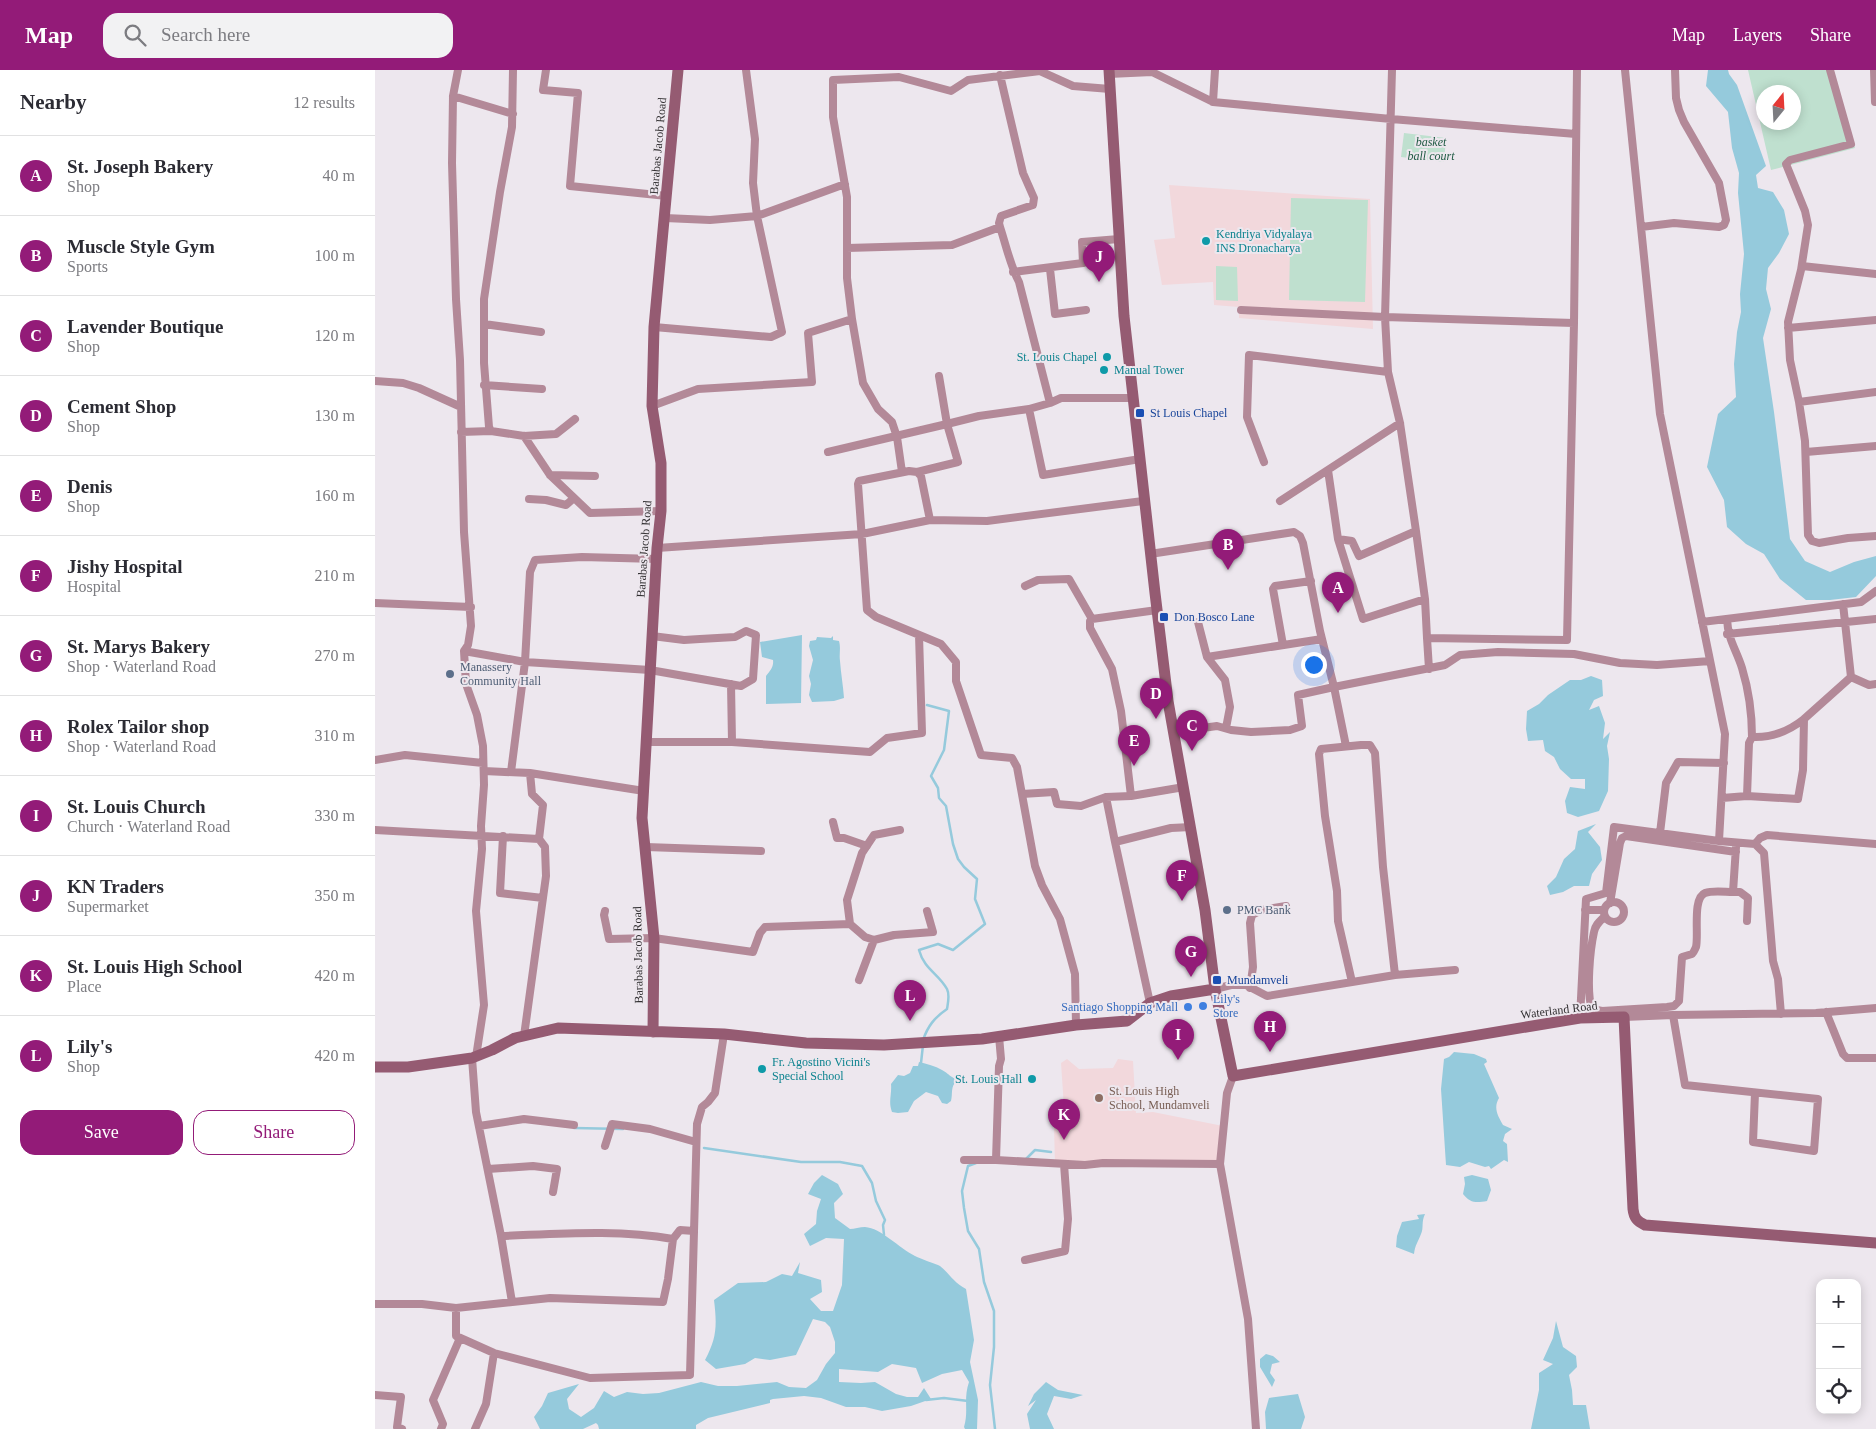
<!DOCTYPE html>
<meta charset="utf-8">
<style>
:root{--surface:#fff;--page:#f2f2f3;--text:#2b2b33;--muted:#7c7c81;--line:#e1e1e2;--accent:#931b78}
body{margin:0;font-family:Georgia,serif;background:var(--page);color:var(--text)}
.controls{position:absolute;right:15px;bottom:15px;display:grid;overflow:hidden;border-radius:10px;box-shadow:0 2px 12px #0003}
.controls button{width:45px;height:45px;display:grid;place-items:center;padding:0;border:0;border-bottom:1px solid var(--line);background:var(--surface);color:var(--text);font:25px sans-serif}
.compass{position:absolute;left:1381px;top:15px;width:45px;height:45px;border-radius:50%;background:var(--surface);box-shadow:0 2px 12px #0003;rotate:18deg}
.you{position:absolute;left:938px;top:594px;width:18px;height:18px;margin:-12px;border:4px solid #fff;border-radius:50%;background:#1a73e8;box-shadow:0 0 0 8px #1a73e833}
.badge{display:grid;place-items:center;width:32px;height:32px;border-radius:50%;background:var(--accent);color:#fff;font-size:16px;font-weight:700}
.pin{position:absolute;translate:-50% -41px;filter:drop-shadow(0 1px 2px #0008)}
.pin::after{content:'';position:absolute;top:26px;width:18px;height:15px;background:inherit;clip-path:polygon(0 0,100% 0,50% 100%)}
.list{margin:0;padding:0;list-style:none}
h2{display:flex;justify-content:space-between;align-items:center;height:65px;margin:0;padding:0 20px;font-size:21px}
h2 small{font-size:16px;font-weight:400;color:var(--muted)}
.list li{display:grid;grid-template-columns:32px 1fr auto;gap:15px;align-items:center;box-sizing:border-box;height:80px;padding:0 20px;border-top:1px solid var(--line)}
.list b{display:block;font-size:19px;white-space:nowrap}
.list p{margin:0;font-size:16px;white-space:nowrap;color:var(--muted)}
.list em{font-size:16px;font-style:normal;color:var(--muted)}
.actions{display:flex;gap:10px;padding:15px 20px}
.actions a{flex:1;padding:11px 0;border:1px solid var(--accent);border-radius:15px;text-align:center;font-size:18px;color:var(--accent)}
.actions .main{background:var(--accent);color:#fff}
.icon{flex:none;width:28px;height:28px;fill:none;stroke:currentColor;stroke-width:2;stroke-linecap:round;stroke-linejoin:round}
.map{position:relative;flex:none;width:1501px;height:1359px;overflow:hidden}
header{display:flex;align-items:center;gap:30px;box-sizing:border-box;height:70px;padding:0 25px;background:var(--accent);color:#fff}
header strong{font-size:24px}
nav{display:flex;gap:28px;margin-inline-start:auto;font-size:18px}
.search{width:350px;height:45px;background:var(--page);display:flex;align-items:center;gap:12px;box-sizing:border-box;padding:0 18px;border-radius:15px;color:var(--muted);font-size:19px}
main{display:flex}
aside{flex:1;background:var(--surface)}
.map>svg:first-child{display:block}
</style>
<header>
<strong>Map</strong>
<div class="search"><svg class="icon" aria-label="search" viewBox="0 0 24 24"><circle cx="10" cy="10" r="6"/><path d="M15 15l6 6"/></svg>Search here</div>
<nav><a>Map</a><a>Layers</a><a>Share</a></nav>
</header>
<main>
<aside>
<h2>Nearby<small>12 results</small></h2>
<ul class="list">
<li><span class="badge">A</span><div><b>St. Joseph Bakery</b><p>Shop</p></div><em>40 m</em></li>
<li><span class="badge">B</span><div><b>Muscle Style Gym</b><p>Sports</p></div><em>100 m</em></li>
<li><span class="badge">C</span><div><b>Lavender Boutique</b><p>Shop</p></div><em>120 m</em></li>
<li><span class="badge">D</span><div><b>Cement Shop</b><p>Shop</p></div><em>130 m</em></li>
<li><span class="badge">E</span><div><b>Denis</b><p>Shop</p></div><em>160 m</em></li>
<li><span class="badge">F</span><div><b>Jishy Hospital</b><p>Hospital</p></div><em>210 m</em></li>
<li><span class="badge">G</span><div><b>St. Marys Bakery</b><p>Shop · Waterland Road</p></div><em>270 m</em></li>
<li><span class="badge">H</span><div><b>Rolex Tailor shop</b><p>Shop · Waterland Road</p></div><em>310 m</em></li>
<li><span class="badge">I</span><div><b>St. Louis Church</b><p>Church · Waterland Road</p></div><em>330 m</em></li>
<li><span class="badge">J</span><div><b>KN Traders</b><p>Supermarket</p></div><em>350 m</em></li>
<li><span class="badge">K</span><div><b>St. Louis High School</b><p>Place</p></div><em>420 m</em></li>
<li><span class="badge">L</span><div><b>Lily's</b><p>Shop</p></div><em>420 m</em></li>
</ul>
<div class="actions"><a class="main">Save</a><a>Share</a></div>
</aside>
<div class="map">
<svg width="1501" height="1359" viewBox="0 0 1501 1359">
<rect width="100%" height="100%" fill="#ede7ee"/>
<path fill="#f2d8dc" d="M794,115L995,129L998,259L864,248V237L839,235L838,212L787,215L779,170L800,168Z
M692,989L704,999L738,998L743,989L758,991L761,1043L778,1042L848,1056L844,1094L680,1095L679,1055L690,1052L686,993Z"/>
<path fill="#bfe0cf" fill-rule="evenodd" d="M1373,0H1455L1480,78L1396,100ZM1388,22H1418V52H1388Z
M1029,63L1071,68L1069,92L1026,87Z
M916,128L993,130L990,232L914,230Z
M841,196L862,197L863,231L841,230Z"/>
<path fill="#95cadc" d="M1333,0H1353L1354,4L1362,15L1391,96L1381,105L1383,118L1398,122L1409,140L1414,164L1404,183L1393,198L1391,219L1396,239L1388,268L1399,342L1415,469L1430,491L1455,502L1479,492L1501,486V506L1481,527L1455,530H1431L1405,509L1389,484L1371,474L1352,457L1349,430L1332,397L1343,344L1361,327L1359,294L1362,262L1366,242L1365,224L1369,184L1363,123L1364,103L1357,78L1353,42L1331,16Z
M427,565L426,633L391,634V606C395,601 399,597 398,590L387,587L385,572Z
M458,566V570L464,571C466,578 464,584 465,591C466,604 468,615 469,628L459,631L437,632L434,625L436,614L434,606L438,590L434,576L435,571L441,570L442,567L456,568Z
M1216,606L1227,610L1228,626L1219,630L1214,640L1224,636L1230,653L1228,669L1235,662L1232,676L1234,689L1233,721L1224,741L1203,747L1192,743L1190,731L1195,717L1210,719V709H1196L1185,699L1179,687L1170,681L1168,670L1153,671L1151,659L1152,641L1164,634L1173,625L1195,610H1206Z
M1221,754L1213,762L1225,777L1227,790L1217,804L1214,816H1199L1188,822L1175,825L1172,816L1181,807L1189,789L1200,779L1203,761Z
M1079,982L1099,984L1111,989L1112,992L1109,994L1124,1028C1118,1038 1123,1046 1128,1055L1137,1059L1130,1064L1128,1071L1132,1074L1133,1092L1129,1090L1116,1099L1114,1096L1110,1097L1094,1092L1085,1097L1071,1095L1066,1019L1069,989L1074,987Z
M544,992C552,994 560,996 567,1000C573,1003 574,1006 581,1009L582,1011C575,1016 578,1024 576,1031L572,1034L567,1033L563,1026L551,1022L539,1031L533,1042L523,1043L517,1042C513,1032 517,1024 516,1014L523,1005L529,1006L535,1003L538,996H543Z
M447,1105L463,1114L468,1124L459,1133L460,1148L475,1159C479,1159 485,1157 490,1157C506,1158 524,1178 540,1186C546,1189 561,1194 565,1196C575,1204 578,1212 591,1219L599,1270L595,1292L603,1330L602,1359H590L589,1357C594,1340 588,1330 594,1312L587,1300L567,1304L547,1313L541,1298L517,1294L503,1302L464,1299V1312L486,1313L500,1312L521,1324L532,1327H543L549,1318L556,1329L536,1336L507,1341L490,1337H471L446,1328L429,1326L398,1329L395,1330V1333L333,1348L321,1355V1359H224L223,1355L221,1353L208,1359H165L159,1347L167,1336L173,1323L204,1314L192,1329L194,1339L206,1347L219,1338L229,1321L239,1327L252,1322L268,1324L284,1323L326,1312L343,1316H362L402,1312L414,1317L431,1318L442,1310L451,1294L460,1283V1272L455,1257L450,1252L438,1249L421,1285L395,1290L380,1288L370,1294L341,1299L330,1290C342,1268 342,1255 339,1230L363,1213L391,1212L407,1204L417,1206L425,1192L423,1203L446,1210L447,1222L435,1229L446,1241H458L467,1215L469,1169L451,1168L435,1176L429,1164L441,1154L442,1141L446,1129L433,1124L439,1113Z
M1097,1105L1113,1109L1116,1120L1112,1131C1101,1133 1095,1133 1088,1124L1090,1114L1089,1107Z
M1050,1144C1046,1152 1049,1158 1046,1164C1043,1172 1040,1175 1039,1184L1021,1177L1022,1166L1027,1152L1044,1149L1042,1145Z
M1181,1251L1188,1277L1201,1286L1202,1297L1194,1305L1197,1320L1198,1335H1211L1215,1359H1156L1164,1320V1303L1178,1294L1168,1290L1178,1268Z
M891,1284L898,1286L905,1292L897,1294L895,1303L900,1310L897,1317L885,1297V1289Z
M671,1312L683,1320L708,1325L696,1329L679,1326L672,1344L679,1359H655L652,1344L661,1330L653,1336L659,1324Z
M923,1324L930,1347L926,1359H891L890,1342L894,1328Z"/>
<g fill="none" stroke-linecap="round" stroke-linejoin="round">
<path stroke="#95cadc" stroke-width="2.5" d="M548,970C553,956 559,948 572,939C573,933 575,925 572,919C564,904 549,899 544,880L563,874L578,880L610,854L600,829L602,809L589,797L583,789L578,774L571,736L564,728L563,718L556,706L569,680L574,641L552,635
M546,993L548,975
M199,1058L248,1059
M329,1078L426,1092H465L487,1096L497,1113L501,1131L510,1150L508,1155L509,1165
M651,1089L660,1080L676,1082
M601,1093L593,1096L587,1121L589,1138L593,1161L604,1179L609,1212L619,1241V1277L615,1315L620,1359
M551,1330L569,1328L593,1331"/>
<path stroke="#b38998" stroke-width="8" d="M83,0L78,26L77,93L81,229L85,290L89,462L96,556L93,575L89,581L91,614L102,645L108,676L109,715L106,756L107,779L101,841L109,935L101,987
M138,0L137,57L125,122L109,229V293L114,357L116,361L149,366L181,364L200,349
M171,0L168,20L203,23L195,116L292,126
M1017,0L1010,247L1013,302L1025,353L1041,461L1050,529L1052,568L1192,570L1199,253L1202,0
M1455,0L1476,74L1415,90L1411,94L1430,141L1433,155L1426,200L1413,252L1415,290L1424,332L1430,371L1433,465L1437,471L1444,473L1473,468L1501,466
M1499,0L1500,32
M734,4L777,2L838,32L1016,49L1201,64
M78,26L138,44
M838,32L840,0
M290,148L335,150L382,146L470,114
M625,157L624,153L626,146L658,135L659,128L648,103L625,5
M1266,157L1299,153L1344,157L1349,155L1351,150L1344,113L1309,52L1304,40L1301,28L1300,0
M472,178L577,175L625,157C631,175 635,195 644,212L675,333L686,328H758
M1427,196L1501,204
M675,199L680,244L711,240
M638,202L708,193L707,172L744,169
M866,240L1010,247L1199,253
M477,249L488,313L503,339L517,352L522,367L527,402
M109,254L166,262
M279,257L396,267L407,262L382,146L378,113L380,69L371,0
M1413,258L1501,250
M564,306L572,354L604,346L654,339L668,405L765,389
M0,311L28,313L44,318L86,337
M109,315L167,319
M1424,332L1501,322
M277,336L323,319L437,312L433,263L477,249L472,208V127L458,47V10L524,7L576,21L593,10L665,1L698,16L735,19
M654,339L675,333
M86,362L116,361
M149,366L175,405L215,443L286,441
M453,382L572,354L583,392L542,402
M1431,382L1501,376
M889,392L872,347L874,285L1013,302
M953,400L963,469L977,471L984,486L1041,461
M175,405L220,406
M154,429L171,430L191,435L199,428
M905,431L1025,353
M555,450L546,406L542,402L534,401L484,411L483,414L492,540L501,547L566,574L581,592V611L606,685L637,688L642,697L660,796L667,815L685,849L700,904L701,955
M963,469L988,549L1050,529
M282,478L487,464L555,450L612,451L768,431
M775,484L919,462L925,466L928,473L945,561L959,617L1070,595L1085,585L1123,582L1199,584L1245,593L1282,595L1335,591
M650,516L663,510L694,509L717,549
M0,533L96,537
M782,540L717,549L715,551V558L737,599L746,641L756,726L809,717
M1352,549C1353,570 1361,579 1367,598C1374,621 1377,643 1377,667
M823,552L832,587L850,610L855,637L851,658
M1327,552L1486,532L1501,521
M1352,564L1501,549
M277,566L309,570L325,569L360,567L371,561L381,565L378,609L366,616L275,600L150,592L155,502L160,490L207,487L282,489
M1052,568L1054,599
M908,575L898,519L900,516L936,511
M89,581L150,592L136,702
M832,587L947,569
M1476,607L1494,615L1501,614
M356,614L357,672
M1429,649L1476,607L1468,534
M799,662L842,656L856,660L876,662L915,660L927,656L923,625L959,617L971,676
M271,672H357L495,682L512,668L547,663L544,565
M0,690L30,685L108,693
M109,701L155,703L269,721
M155,703L157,724L168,735L164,769
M647,724L679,722L682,734L706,736L731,727
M1347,728L1372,726L1374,673L1377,667C1396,668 1414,661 1429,649L1428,700L1423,729L1372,726
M458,752L462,768H469L492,776
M0,760L164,769L170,777L171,806L149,966
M525,760L499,765L487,783L472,830L475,854L490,867L499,870L519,865L558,862L552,841
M1285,763L1291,713L1303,692L1349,693
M128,766L125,823L168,828
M1344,771L1380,774L1389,783L1398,891L1403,909L1406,944
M740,772L731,727L756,726
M1380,774L1385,768L1392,765L1501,774
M271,777L386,781
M1361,777L1358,822H1365L1373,828L1372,851
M1229 842a10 10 0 1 1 20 0a10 10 0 1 1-20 0Z
M1235,833L1245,773L1247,768L1251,766L1361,782
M1210,840H1229
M230,841L229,845L234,869L279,868L378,882L385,863L390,857L475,854
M1230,846C1225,851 1220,855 1219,862C1215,880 1211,922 1217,939L1227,941L1292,937L1299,936L1304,931L1307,887L1317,884C1319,882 1320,879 1321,877C1324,865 1317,828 1330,823C1338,820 1350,822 1358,822
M1020,905L1080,900
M484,910L499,870
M875,918L878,897L875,853L877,845L887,840L911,836
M840,919L856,915H871L892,926L1020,905L1008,797L1000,683L995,675H986L946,679L944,684L950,746L962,821L963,851L977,912
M775,933L740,772L796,758L816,757
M1451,942L1468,984L1472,988H1501
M1298,945L1441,943L1501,938
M1249,947L1298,945L1310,1015L1443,1029L1439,1081L1378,1072L1380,1023
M1205,948L1211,829L1231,823L1239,757L1344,771L1350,664L1285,344L1250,0
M97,988L101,1042L126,1166C183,1164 242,1159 298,1169L305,1160L319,1161
M858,1006L852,1023L845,1094L873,1249L881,1359
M104,1056L149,1049L199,1055
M230,1076L237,1054L275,1059L321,1072
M589,1090H621L710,1095L728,1093L845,1094
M621,1090L624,996L626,989L624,966
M113,1099L158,1096L182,1099L178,1122
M126,1166L137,1232
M650,1190L690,1181L693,1149L689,1094
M0,1234H47L81,1238L175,1228L288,1232L293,1209L298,1169
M81,1238V1266L119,1283L215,1308L315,1305L322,1054L327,1037L333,1032L340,1023L349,964
M0,1325L26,1327L22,1357L27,1359
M66,1359L68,1354L58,1330L85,1268
M100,1359L111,1334L119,1283"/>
<path stroke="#955b72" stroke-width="11" d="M734,0L749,246L780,523L793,631L830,840L840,919L858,1006L1205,948L1249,947L1258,1139C1259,1148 1262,1151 1270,1155L1501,1173
M278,962L279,868L267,748L282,478L286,441V393L277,336L279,257L303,0
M0,997H33L97,988L117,980L140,968L183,958L349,964L431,973L509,975L607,969L701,955L752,951L775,933L796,926L840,919"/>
</g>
<g fill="#0f9aa8" stroke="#ede7ee" stroke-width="2">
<circle cx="831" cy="171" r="5"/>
<circle cx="732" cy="287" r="5"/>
<circle cx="729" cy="300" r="5"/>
<circle cx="387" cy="999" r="5"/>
<circle cx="657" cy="1009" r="5"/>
</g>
<g fill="#1a4fb4" stroke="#ede7ee" stroke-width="2">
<rect x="760" y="338" width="10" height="10" rx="2.5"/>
<rect x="784" y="542" width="10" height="10" rx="2.5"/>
<rect x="837" y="905" width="10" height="10" rx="2.5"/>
</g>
<g fill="#5c6f8a" stroke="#ede7ee" stroke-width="2">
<circle cx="75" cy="604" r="5"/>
<circle cx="852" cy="840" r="5"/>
</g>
<g fill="#3f7fe0" stroke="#ede7ee" stroke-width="2">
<circle cx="828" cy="936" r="5"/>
<circle cx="813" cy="937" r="5"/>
</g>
<circle fill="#8d6e63" stroke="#ede7ee" stroke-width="2" cx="724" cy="1028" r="5"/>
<g text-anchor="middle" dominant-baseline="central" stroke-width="4" stroke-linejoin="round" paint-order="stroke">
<g font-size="12" font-style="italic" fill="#1e5942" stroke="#ede7ee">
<text x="1056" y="72">basket<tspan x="1056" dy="14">ball court</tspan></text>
</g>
<g font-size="12" fill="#323032" stroke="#ede7ee">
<text transform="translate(283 76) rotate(-85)">Barabas Jacob Road</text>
<text transform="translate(269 479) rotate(-86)">Barabas Jacob Road</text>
<text transform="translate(263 885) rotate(-91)">Barabas Jacob Road</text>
<text transform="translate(1184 940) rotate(-7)">Waterland Road</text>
</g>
<g font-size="12" fill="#0d838f" stroke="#ede7ee" text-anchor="start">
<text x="841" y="164">Kendriya Vidyalaya<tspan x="841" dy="14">INS Dronacharya</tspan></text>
<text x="722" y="287" text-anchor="end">St. Louis Chapel</text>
<text x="739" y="300">Manual Tower</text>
<text x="397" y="992">Fr. Agostino Vicini's<tspan x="397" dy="14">Special School</tspan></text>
<text x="647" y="1009" text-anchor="end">St. Louis Hall</text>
</g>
<g font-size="12" fill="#164399" stroke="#ede7ee" text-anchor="start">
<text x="775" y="343">St Louis Chapel</text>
<text x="799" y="547">Don Bosco Lane</text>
<text x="852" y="910">Mundamveli</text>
</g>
<g font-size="12" fill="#4e5e75" stroke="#ede7ee" text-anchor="start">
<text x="85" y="597">Manassery<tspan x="85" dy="14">Community Hall</tspan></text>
<text x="862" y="840">PMC Bank</text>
</g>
<g font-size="12" fill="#366cbe" stroke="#ede7ee" text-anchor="start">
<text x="838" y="929">Lily's<tspan x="838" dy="14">Store</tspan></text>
<text x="803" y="937" text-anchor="end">Santiago Shopping Mall</text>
</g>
<g font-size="12" fill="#785e54" stroke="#ede7ee" text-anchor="start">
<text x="734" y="1021">St. Louis High<tspan x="734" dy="14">School, Mundamveli</tspan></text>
</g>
</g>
</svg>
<div class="controls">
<button>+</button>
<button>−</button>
<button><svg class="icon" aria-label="locate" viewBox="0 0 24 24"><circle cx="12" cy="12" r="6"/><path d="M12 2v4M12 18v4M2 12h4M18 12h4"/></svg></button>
</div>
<svg class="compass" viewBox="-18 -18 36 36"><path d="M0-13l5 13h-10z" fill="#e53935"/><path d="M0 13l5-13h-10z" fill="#7c7c81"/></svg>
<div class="you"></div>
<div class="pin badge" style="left:963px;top:543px">A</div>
<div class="pin badge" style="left:853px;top:500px">B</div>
<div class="pin badge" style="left:817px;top:681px">C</div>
<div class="pin badge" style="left:781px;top:649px">D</div>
<div class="pin badge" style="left:759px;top:696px">E</div>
<div class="pin badge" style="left:807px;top:831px">F</div>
<div class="pin badge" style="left:816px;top:907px">G</div>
<div class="pin badge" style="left:895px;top:982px">H</div>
<div class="pin badge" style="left:803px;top:990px">I</div>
<div class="pin badge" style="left:724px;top:212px">J</div>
<div class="pin badge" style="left:689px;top:1070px">K</div>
<div class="pin badge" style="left:535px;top:951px">L</div>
</div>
</main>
